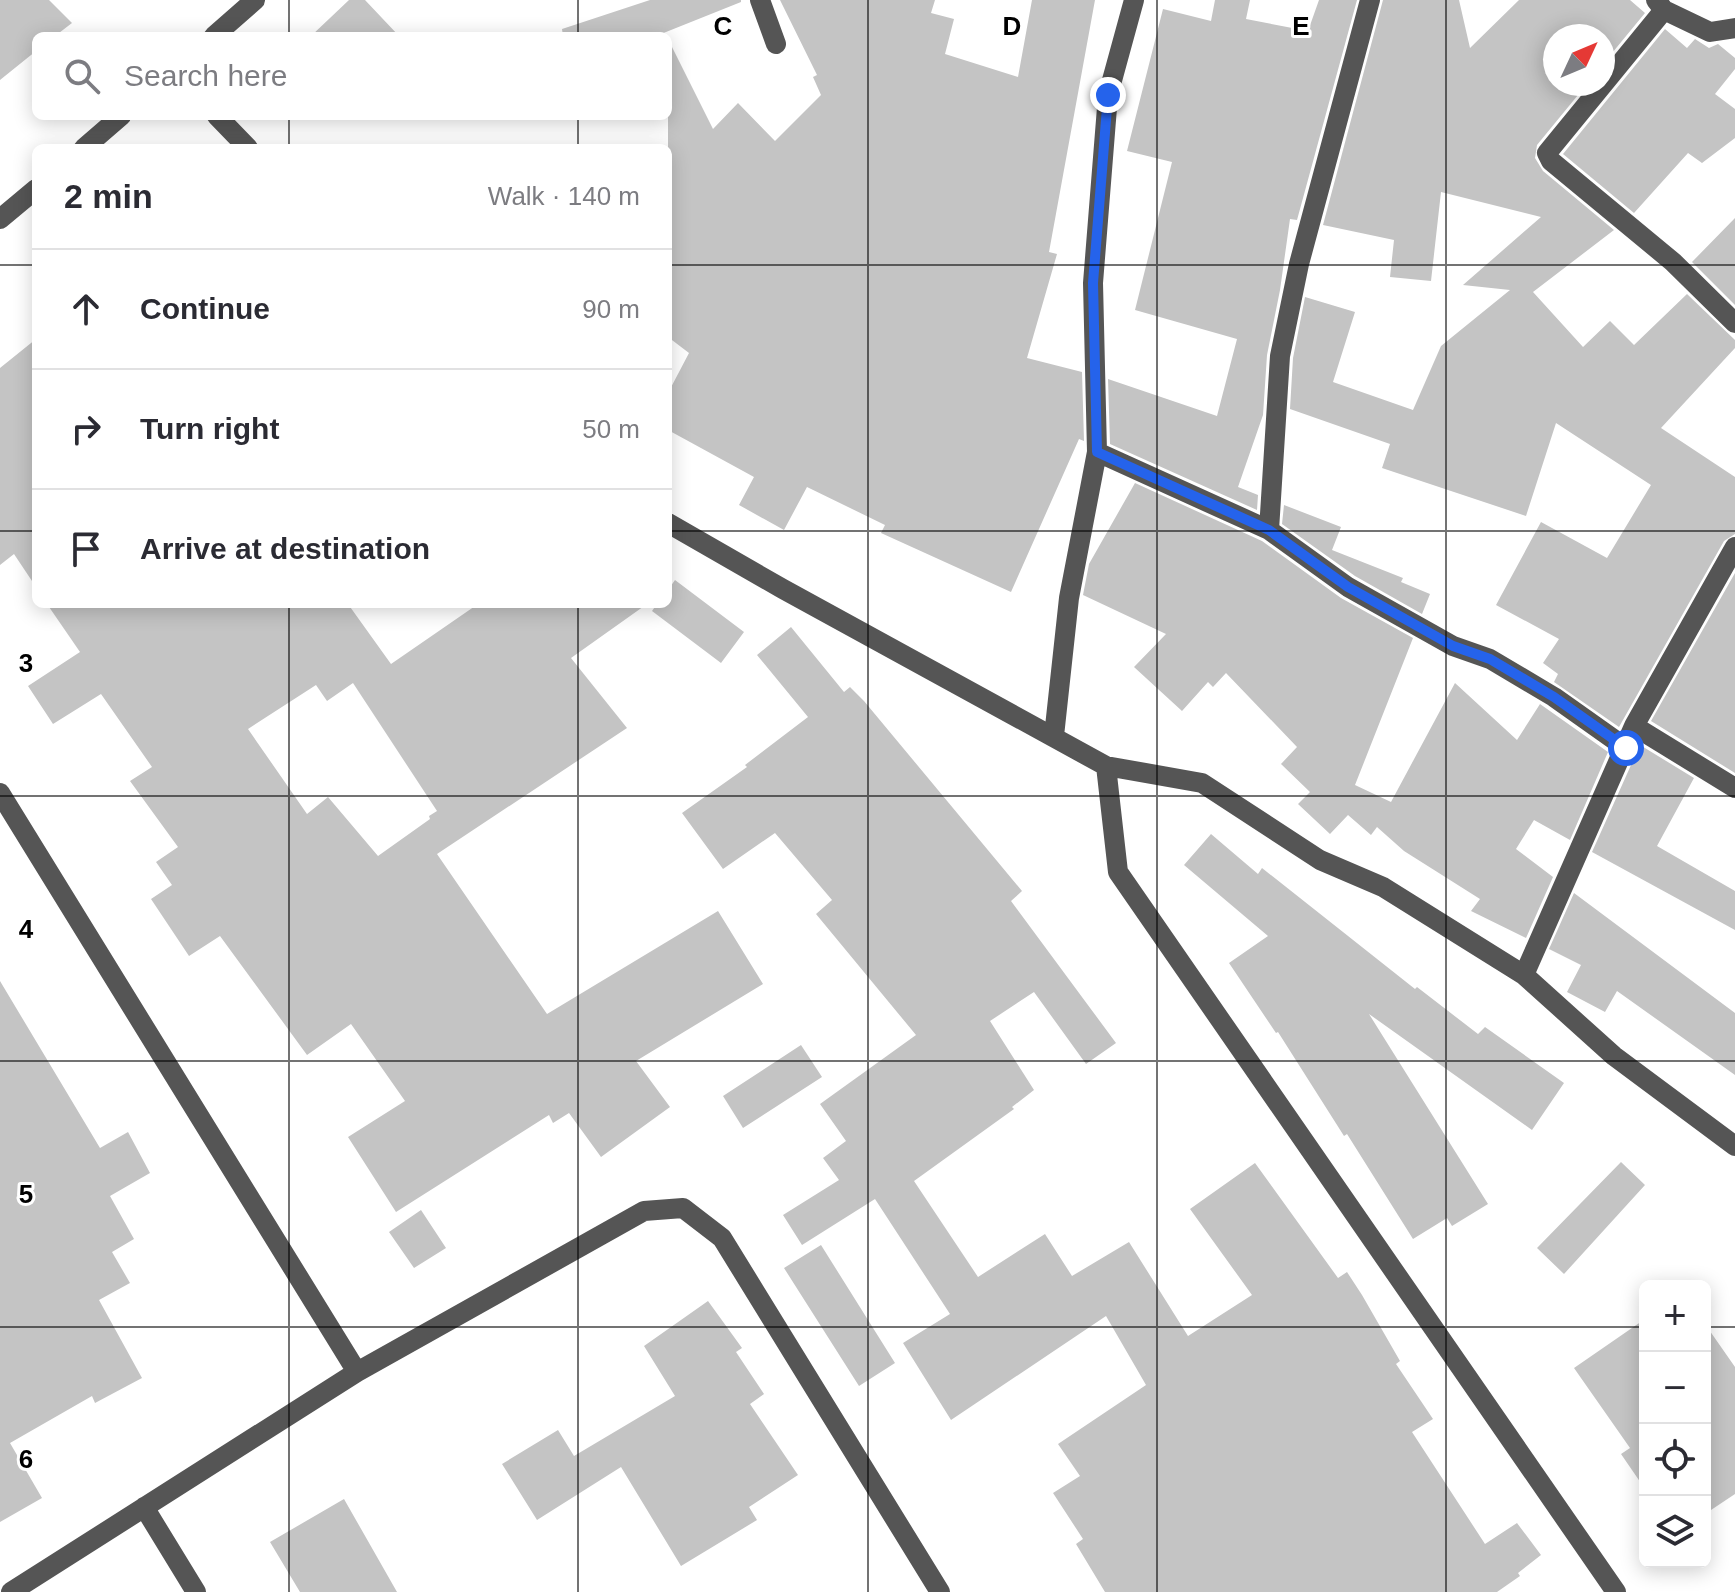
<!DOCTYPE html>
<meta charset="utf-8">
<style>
:root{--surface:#fff;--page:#f7f7f7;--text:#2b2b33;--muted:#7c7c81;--line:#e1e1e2}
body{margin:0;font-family:Arial,sans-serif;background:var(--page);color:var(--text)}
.controls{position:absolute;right:24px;bottom:24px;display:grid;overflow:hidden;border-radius:12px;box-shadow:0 4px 20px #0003}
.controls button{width:72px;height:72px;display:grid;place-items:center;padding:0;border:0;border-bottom:2px solid var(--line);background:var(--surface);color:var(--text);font:40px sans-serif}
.compass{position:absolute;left:1543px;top:24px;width:72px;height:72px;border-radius:50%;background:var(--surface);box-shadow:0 4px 20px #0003;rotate:46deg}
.stop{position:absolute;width:24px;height:24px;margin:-18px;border:6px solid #2563eb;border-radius:50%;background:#fff}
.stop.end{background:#2563eb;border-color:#fff;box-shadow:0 2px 8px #0008}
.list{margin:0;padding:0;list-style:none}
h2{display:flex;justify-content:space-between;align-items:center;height:104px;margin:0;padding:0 32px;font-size:34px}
h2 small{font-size:26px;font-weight:400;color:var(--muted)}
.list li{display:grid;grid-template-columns:52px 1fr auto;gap:24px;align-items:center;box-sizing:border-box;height:120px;padding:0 32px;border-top:2px solid var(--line)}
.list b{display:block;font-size:30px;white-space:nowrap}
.list em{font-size:26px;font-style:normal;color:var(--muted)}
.icon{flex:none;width:44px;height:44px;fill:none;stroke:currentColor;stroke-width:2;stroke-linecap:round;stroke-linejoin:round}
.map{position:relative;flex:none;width:1735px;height:1592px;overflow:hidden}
.search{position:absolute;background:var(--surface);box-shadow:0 4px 20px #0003;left:32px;top:32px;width:640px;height:88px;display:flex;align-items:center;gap:20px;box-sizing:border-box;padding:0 28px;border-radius:12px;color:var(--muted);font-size:30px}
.panel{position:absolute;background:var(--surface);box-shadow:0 4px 20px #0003;left:32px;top:144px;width:640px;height:464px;border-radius:12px}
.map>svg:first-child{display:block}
</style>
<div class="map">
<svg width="1735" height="1592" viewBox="0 0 1735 1592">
<rect width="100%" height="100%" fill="#fff"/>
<path fill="#c4c4c4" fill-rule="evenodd" d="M0,0H49L72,23L55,36H36V51L0,80Z
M349,0H365L399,36H311Z
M650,0H741V2L656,36H563L562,29Z
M780,0H935L931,13L954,19L945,54L1018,77L1032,0H1095L1049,252L1057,254L1027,358L1082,372L1084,441L1079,439L1011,592L881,533L885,525L807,487L784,530L739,505L754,477L668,430V393L689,353L668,337V39L713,129L738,103L775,141L821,95L813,77L817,75Z
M1215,0H1250L1246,19L1308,31L1319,0H1357L1297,220L1290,219L1280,290L1267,355L1263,415L1238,487L1258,495L1257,510L1110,444L1108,379L1217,416L1237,339L1135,310L1172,162L1127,151L1163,9L1211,21Z
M1383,0H1459L1470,48L1519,0H1630L1645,13L1603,64V36H1555V84H1587L1537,145L1535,158L1543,171L1614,230L1533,292L1583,347L1610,321L1634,345L1687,294L1735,340V348L1661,428L1735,477V534L1724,541L1619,727L1554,682L1558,674L1543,663L1559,639L1496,605L1541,522L1607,558L1651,485L1556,423L1526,516L1382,468L1390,444L1290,409L1293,358L1305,297L1355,312L1333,382L1413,410L1441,346L1510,290L1463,285L1541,217L1441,192L1431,281L1390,277L1394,240L1323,225Z
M1665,29L1687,48L1695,39L1709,48L1718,44L1735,58V69L1715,94L1735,109V138L1702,163L1688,153L1634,213L1563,154Z
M1735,218V305L1692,262Z
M36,339V587L14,554L0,565V368Z
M1135,483L1262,541L1341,598L1413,638L1355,785L1391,802L1455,683L1517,740L1540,704L1608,752L1570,840L1534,820L1516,849L1553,877L1526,938L1471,911L1480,899L1404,851L1377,827L1371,835L1348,815L1330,834L1298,804L1310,792L1281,764L1297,747L1226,673L1213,687L1208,682L1182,711L1134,667L1166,634L1083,595L1089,564Z
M1284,505L1341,527L1332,550L1403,578L1401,582L1430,594L1422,614L1355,576L1282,524Z
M1735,573V773L1651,721Z
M675,580L744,632L721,663L652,611L657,604H668V590Z
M47,604H348L391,664L478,604H647L571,658L627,728L437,854L547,1014L718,911L763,984L636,1061L670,1107L601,1157L569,1113L553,1123L549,1115L396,1212L348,1137L405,1101L351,1024L307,1055L220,936L189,956L151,899L172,885L156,862L178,847L130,781L152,767L101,694L53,724L28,686L80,652ZM353,683L437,811L429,816L430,819L378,856L328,797L307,814L248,729L316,685L327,701Z
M791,627L844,692L850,687L864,701L1022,891L1011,901L1116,1043L1086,1064L1034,992L990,1021L1034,1090L1012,1107L1014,1109L914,1181L978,1277L1045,1234L1072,1276L1129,1242L1188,1336L1252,1295L1190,1209L1255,1163L1338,1278L1347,1272L1362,1295L1400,1361L1396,1364L1433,1419L1412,1432L1485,1544L1517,1523L1541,1555L1518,1573L1520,1576L1497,1592H1105L1076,1544L1083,1539L1053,1493L1080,1476L1058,1444L1146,1385L1106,1316L951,1420L903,1343L950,1314L875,1199L802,1245L783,1215L839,1180L823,1158L846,1141L820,1104L916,1035L816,914L832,900L775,833L723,869L682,813L747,767L745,765L808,717L757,655Z
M1640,745L1694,778L1657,846L1735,891V930L1592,852Z
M1211,834L1258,874L1262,868L1415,989L1417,987L1478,1034L1485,1027L1564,1083L1532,1130L1369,1014L1488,1204L1452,1226L1447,1218L1413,1239L1347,1134L1344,1136L1278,1032L1276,1033L1229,963L1268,936L1184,865Z
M1574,893L1735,1013V1075L1617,991L1605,1012L1567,992L1581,965L1549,949Z
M0,981L100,1148L128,1132L150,1173L110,1196L134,1239L112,1252L130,1283L99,1300L142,1378L95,1403L92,1396L10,1443L42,1498L0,1522Z
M801,1045L822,1077L743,1128L723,1096Z
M1621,1162L1645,1185L1564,1274L1537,1248Z
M421,1210L446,1248L414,1268L389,1232Z
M821,1245L895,1363L859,1386L784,1268Z
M708,1301L742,1348L736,1352L764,1394L750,1404L798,1475L749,1507L757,1520L681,1566L621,1467L537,1520L502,1464L558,1430L574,1456L675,1396L644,1346Z
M1645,1319V1489L1621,1454L1630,1448L1574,1368Z
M1705,1324L1735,1367V1494L1705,1514Z
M344,1499L397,1592H300L270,1542Z"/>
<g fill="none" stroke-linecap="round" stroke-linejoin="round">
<path stroke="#555" stroke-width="20" d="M760,0L776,44
M1656,0L1664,10L1547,153L1551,161L1673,262L1735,323
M1664,10L1710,32L1735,28
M214,36L255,0
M217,116L248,148
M84,148L121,116
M0,219L36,189
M1097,452L1269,530L1348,587L1453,646L1490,659L1554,697L1626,748
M668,523L783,589L1106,766L1202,783L1320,860L1383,887L1524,975L1614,1056L1735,1146
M1269,530L1280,356L1299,264L1370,0
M1634,726L1735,788
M1054,736L1069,598L1097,452L1093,283L1108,95L1134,0
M1106,766L1118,872L1616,1592
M0,793L357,1372
M1524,975L1634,726L1735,547
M144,1507L196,1592
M11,1592L357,1372L644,1211L683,1208L722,1238L940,1592"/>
</g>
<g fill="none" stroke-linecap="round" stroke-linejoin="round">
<path stroke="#2563eb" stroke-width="10" d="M1108,95L1093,283L1097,452L1269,530L1348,587L1453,646L1490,659L1554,697L1626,748"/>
</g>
<path fill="none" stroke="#000" stroke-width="2" stroke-opacity="0.55" d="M289,0V36M578,0V36M868,0V1592M1157,0V1592M1446,0V1592M289,116V148M578,116V148M0,265H36M668,265H1735M0,531H36M668,531H1735M289,604V1592M578,604V1592M0,796H1735M0,1061H1735M0,1327H1645M1705,1327H1735"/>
<g font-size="26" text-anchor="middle" font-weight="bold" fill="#000" stroke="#fff" stroke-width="6" stroke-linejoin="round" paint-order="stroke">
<text x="723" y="35">C</text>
<text x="1012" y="35">D</text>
<text x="1301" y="35">E</text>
<text x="26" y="672">3</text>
<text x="26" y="938">4</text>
<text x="26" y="1203">5</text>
<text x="26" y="1468">6</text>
</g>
</svg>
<div class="controls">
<button>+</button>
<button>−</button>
<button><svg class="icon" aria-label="locate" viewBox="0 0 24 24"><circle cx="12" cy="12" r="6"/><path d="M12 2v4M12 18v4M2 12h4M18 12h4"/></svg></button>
<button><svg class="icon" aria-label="layers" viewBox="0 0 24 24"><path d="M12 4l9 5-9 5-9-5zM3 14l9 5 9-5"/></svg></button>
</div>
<svg class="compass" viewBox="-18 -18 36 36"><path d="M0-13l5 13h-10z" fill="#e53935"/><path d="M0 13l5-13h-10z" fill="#7c7c81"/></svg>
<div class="stop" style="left:1626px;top:748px"></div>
<div class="stop end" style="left:1108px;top:95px"></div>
<div class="search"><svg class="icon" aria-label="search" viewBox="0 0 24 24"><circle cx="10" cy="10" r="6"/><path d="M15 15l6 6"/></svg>Search here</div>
<section class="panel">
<h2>2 min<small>Walk · 140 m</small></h2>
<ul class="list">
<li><svg class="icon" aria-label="ahead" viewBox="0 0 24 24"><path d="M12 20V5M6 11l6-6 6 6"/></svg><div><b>Continue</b></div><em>90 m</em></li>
<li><svg class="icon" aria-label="right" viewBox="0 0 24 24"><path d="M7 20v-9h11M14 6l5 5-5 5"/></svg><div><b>Turn right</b></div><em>50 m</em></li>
<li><svg class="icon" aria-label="arrive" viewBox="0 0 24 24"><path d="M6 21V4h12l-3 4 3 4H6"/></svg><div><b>Arrive at destination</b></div></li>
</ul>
</section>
</div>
